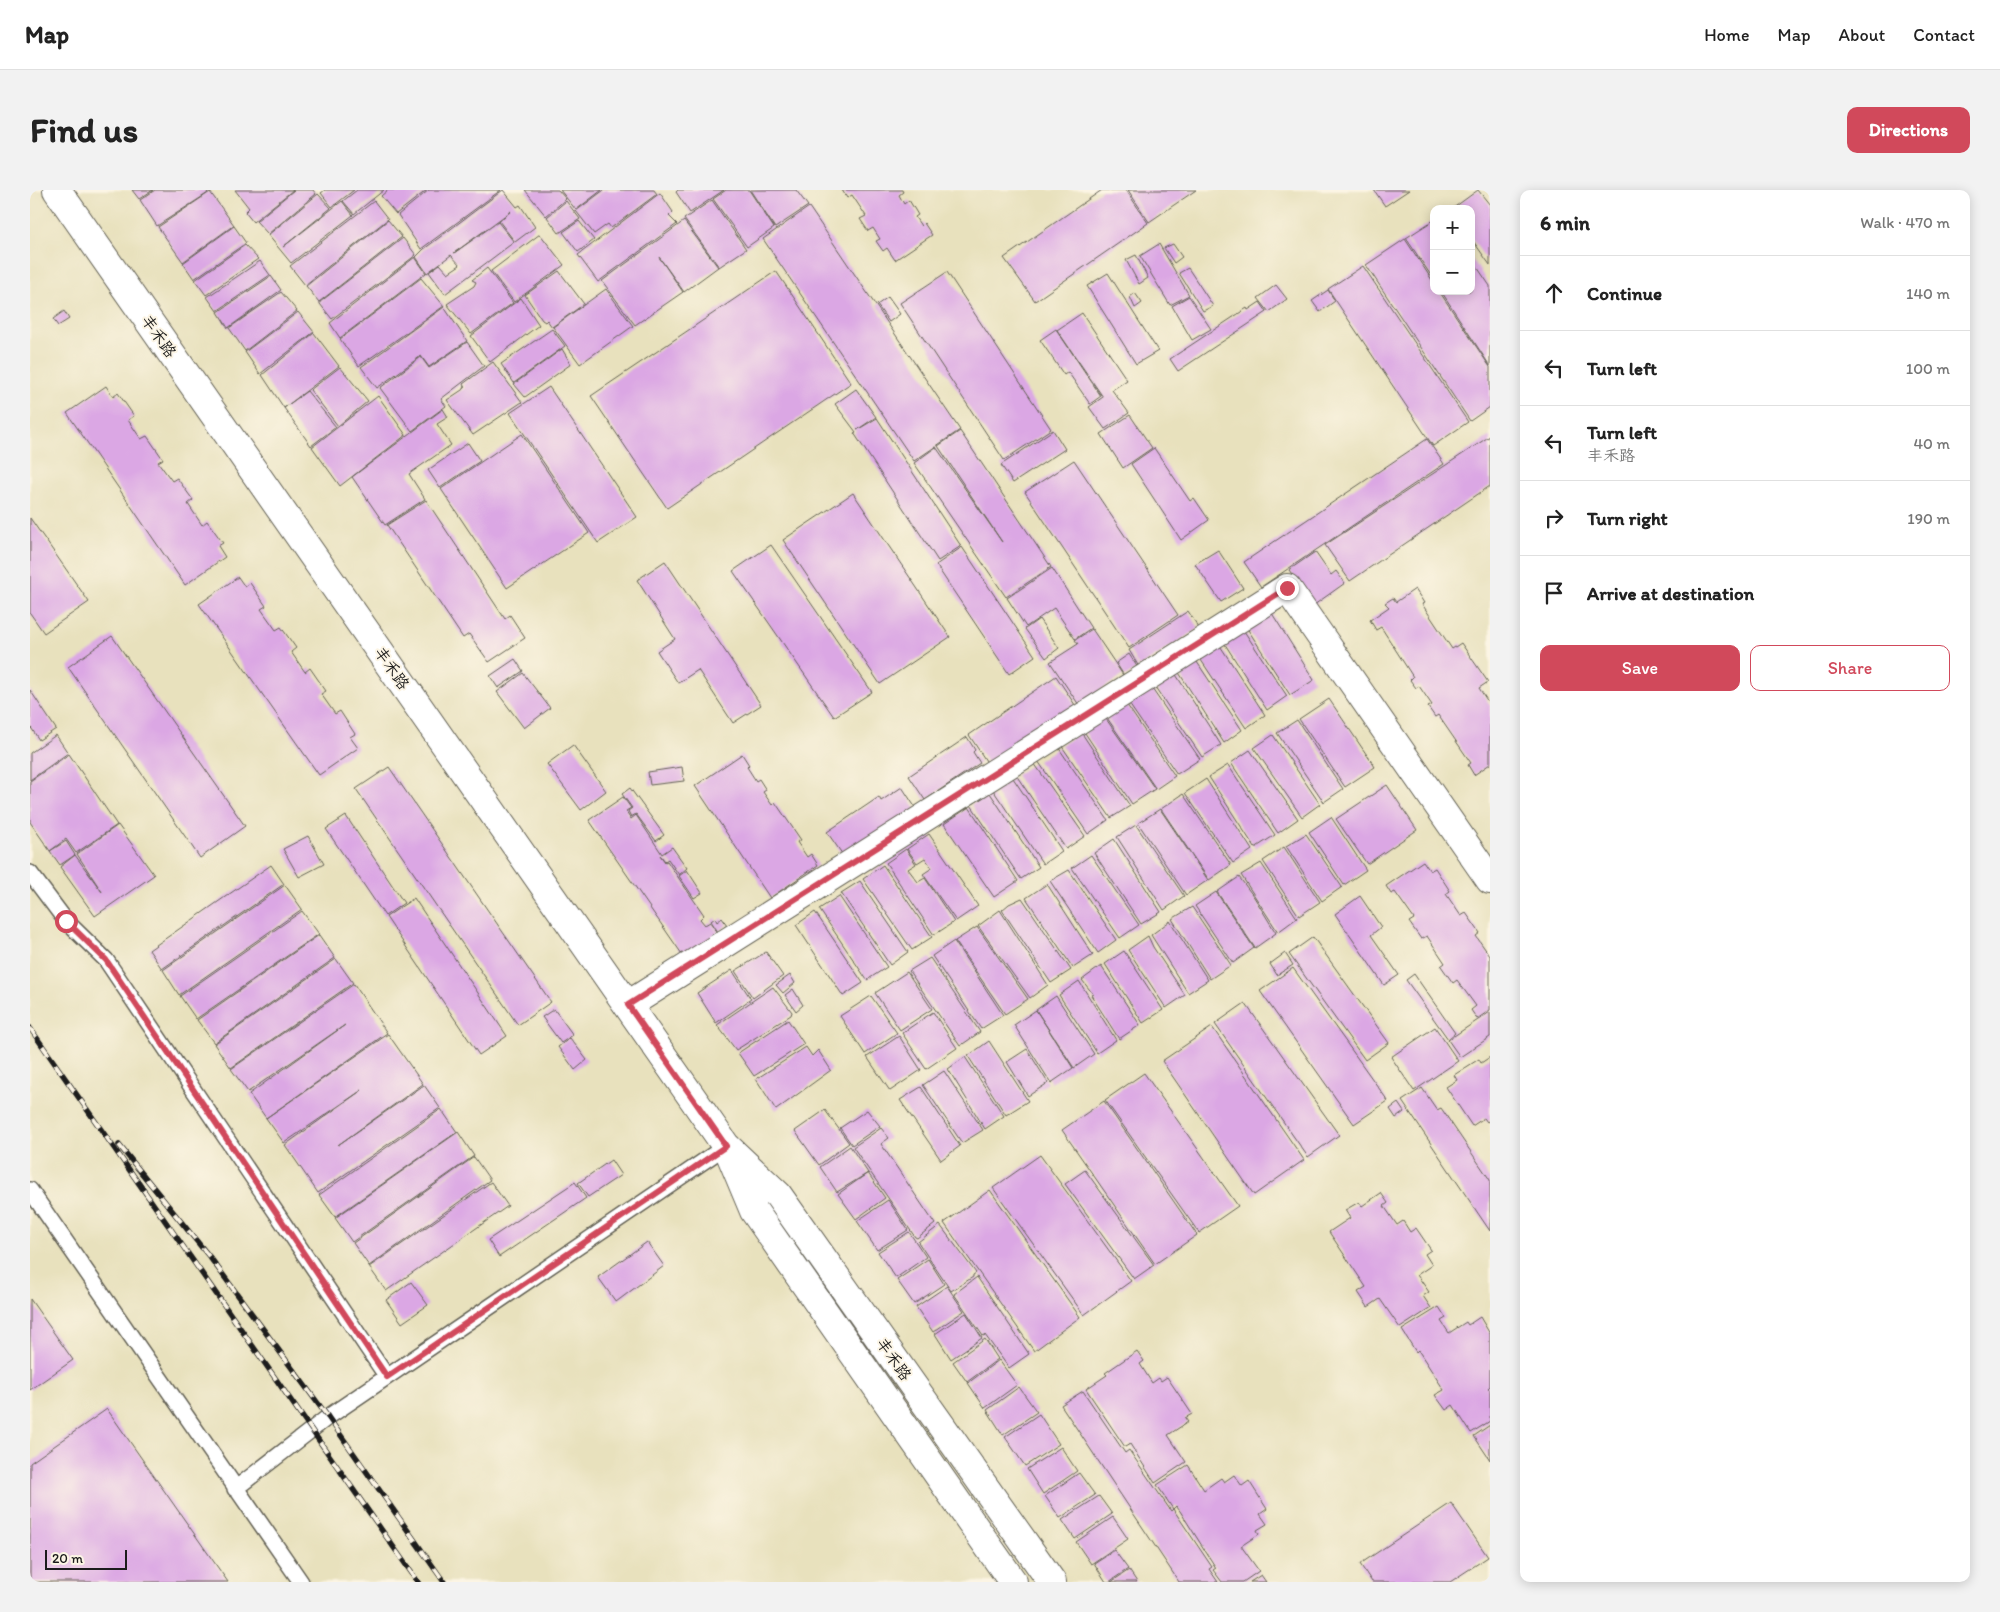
<!DOCTYPE html>
<meta charset="utf-8">
<style>
:root{--surface:#fff;--page:#f2f2f2;--text:#222;--muted:#767676;--line:#e0e0e0;--accent:#d1495b}
body{margin:0;font-family:Itim,"LXGW WenKai TC",sans-serif;background:var(--page);color:var(--text)}
.controls{position:absolute;right:15px;top:15px;display:grid;overflow:hidden;border-radius:10px;box-shadow:0 2px 12px #0003}
.controls button{width:45px;height:45px;display:grid;place-items:center;padding:0;border:0;border-bottom:1px solid var(--line);background:var(--surface);color:var(--text);font:25px sans-serif}
.scale{position:absolute;left:15px;bottom:12px;width:82px;box-sizing:border-box;padding-left:5px;border:2px solid #1c1c1c;border-top:0;font-size:14px;line-height:18px;white-space:nowrap;color:#1c1c1c;-webkit-text-stroke:4px #fcf5e5;paint-order:stroke}
.stop{position:absolute;width:15px;height:15px;margin:-11px;border:4px solid #d1495b;border-radius:50%;background:#fff}
.stop.end{background:#d1495b;border-color:#fff;box-shadow:0 1px 5px #0008}
.list{margin:0;padding:0;list-style:none}
h2{display:flex;justify-content:space-between;align-items:center;height:65px;margin:0;padding:0 20px;font-size:21px}
h2 small{font-size:16px;font-weight:400;color:var(--muted)}
.list li{display:grid;grid-template-columns:32px 1fr auto;gap:15px;align-items:center;box-sizing:border-box;height:75px;padding:0 20px;border-top:1px solid var(--line)}
.list b{display:block;font-size:19px;white-space:nowrap}
.list p{margin:0;font-size:16px;white-space:nowrap;color:var(--muted)}
.list em{font-size:16px;font-style:normal;color:var(--muted)}
.actions{display:flex;gap:10px;padding:15px 20px}
.actions a{flex:1;padding:11px 0;border:1px solid var(--accent);border-radius:10px;text-align:center;font-size:18px;color:var(--accent)}
.actions .main{background:var(--accent);color:#fff}
.icon{flex:none;width:28px;height:28px;fill:none;stroke:currentColor;stroke-width:2;stroke-linecap:round;stroke-linejoin:round}
.map{position:relative;flex:none;width:1460px;height:1392px;overflow:hidden;border-radius:10px}
header{display:flex;align-items:center;gap:30px;box-sizing:border-box;height:70px;padding:0 25px;background:var(--surface);border-bottom:1px solid var(--line)}
header strong{font-size:24px}
nav{display:flex;gap:28px;margin-inline-start:auto;font-size:18px}
.intro{display:flex;align-items:center;justify-content:space-between;box-sizing:border-box;height:120px;padding:0 30px}
h1{margin:0;font-size:35px}
.button{padding:12px 22px;border-radius:10px;background:var(--accent);color:#fff;font-size:18px;font-weight:700}
main{display:flex;gap:30px;padding:0 30px}
aside{flex:1;background:var(--surface);border-radius:10px;box-shadow:0 2px 12px #0003}
.map>svg:first-child{display:block}
</style>
<header>
<strong>Map</strong>
<nav><a>Home</a><a>Map</a><a>About</a><a>Contact</a></nav>
</header>
<div class="intro"><h1>Find us</h1><a class="button">Directions</a></div>
<main>
<div class="map">
<svg width="1460" height="1392" viewBox="0 0 1460 1392">
<rect width="100%" height="100%" fill="#fcf5e5"/>
<filter id="ink" filterUnits="userSpaceOnUse"><feTurbulence type="fractalNoise" baseFrequency=".02" numOctaves="2"/><feDisplacementMap in="SourceGraphic" scale="10" xChannelSelector="R" yChannelSelector="G"/><feConvolveMatrix kernelMatrix="1 2 1 2 8 2 1 2 1" color-interpolation-filters="sRGB"/></filter>
<filter id="wash" filterUnits="userSpaceOnUse"><feTurbulence type="fractalNoise" baseFrequency=".0096" numOctaves="4" result="noise"/><feDisplacementMap in="SourceGraphic" scale="20" xChannelSelector="R" yChannelSelector="G"/><feGaussianBlur stdDeviation="1.12" result="paint"/><feColorMatrix in="noise" values="0 0 0 0 0 0 0 0 0 0 0 0 0 0 0 0 0 1.4 0 .05"/><feComposite in="paint" operator="in"/></filter>
<g filter="url(#wash)">
<rect width="100%" height="100%" fill="#e8e1bd"/>
<g id="blocks">
<path fill="#dba7e4" d="M102,0H123L109,9Z
M125,0H176L178,3L127,36L110,10Z
M205,0H263L223,32L215,22L219,18Z
M264,0H283L286,4L238,44L226,31Z
M295,0H324L302,17L291,3Z
M327,0H354L324,24L313,11Z
M358,0H397L366,24L351,6Z
M399,0H471L391,59L368,25Z
M473,0L487,17L490,15L505,37L485,52L469,31L481,21L424,63L468,32L484,52L415,104L399,82L410,74L418,83L430,75L421,65L397,83L386,67L394,59Z
M495,0H528L536,9L516,26Z
M530,0H572L546,20Z
M574,0H624L627,4L581,38L578,34L564,44L546,21Z
M648,0H694L660,23L646,2Z
M696,0H719L744,38L717,57L683,9Z
M720,0H766L778,16L745,38Z
M812,0H872L873,2L869,5L874,14L879,10L888,25L885,27L891,36L894,33L902,45L865,70L857,58L853,61L846,51L850,49L843,38L838,41L830,29L836,26L822,5L817,8Z
M1072,0H1096L1118,33L1005,111L974,68Z
M1098,0H1166L1119,32Z
M1344,0H1379L1355,16Z
M1448,0L1460,15V75L1441,48V19H1422Z
M180,2L204,35L153,72L128,37Z
M630,3L643,22L639,26L647,34L568,92L548,65Z
M288,4L301,18L253,57L312,11L323,25L261,73L238,45Z
M682,10L716,59L689,77L654,29Z
M344,11L358,29L275,95L260,76Z
M536,11L550,29L529,43L517,27Z
M779,17L930,240L884,271L733,49Z
M358,30L372,47L289,112L276,96Z
M1404,30V90L1376,48Z
M549,31L564,50L548,62L533,42Z
M654,31L688,77L654,102L629,67L653,102L605,135L572,91Z
M204,36L216,53L164,89L153,73Z
M510,44L534,75L484,112L461,81Z
M373,48L386,65L302,129L290,114V112Z
M1375,49L1404,93V101H1409L1460,177V217L1440,231L1336,75Z
M1129,54L1159,105L1140,115L1110,66Z
M1143,54L1152,67L1144,73L1134,58Z
M215,55L228,69L176,105L165,90Z
M1106,65L1118,88L1109,94L1096,70Z
M385,67L396,83L310,148L300,133Z
M1441,68L1460,96V176L1411,101H1441Z
M230,71L240,85L187,121L177,107Z
M1333,76L1438,232L1403,256L1298,99Z
M457,78L483,113L441,144L417,114L444,96L446,92L442,90Z
M1158,78L1183,116L1173,121L1149,83Z
M529,81L554,114L522,137L517,130L515,132L512,130L495,105Z
M746,81L821,193L637,318L561,206Z
M917,82L1021,239L974,270L870,113Z
M1078,83L1128,161L1106,174L1057,96Z
M241,86L251,100L198,138L188,122Z
M391,88L414,116L329,176L310,149Z
M1246,95L1257,109L1239,122L1228,108Z
M576,99L603,136L550,174L523,137Z
M1298,100L1305,111L1290,122L1282,111Z
M251,102L267,121L215,161L199,138Z
M1105,103L1112,113L1105,118L1100,107Z
M1159,106L1181,139L1162,150L1142,116Z
M858,107L870,124L859,132L847,115Z
M491,108L509,135L460,172L441,146Z
M1230,112L1237,122L1148,181L1140,169L1217,118L1218,120Z
M414,117L437,151L399,177L391,166L347,198L331,177Z
M34,121L39,129L28,136L23,129Z
M268,122L284,142L230,184L215,162Z
M1052,123L1097,190L1082,200L1099,223L1075,239L1059,217L1073,207L1027,140Z
M522,139L535,156L484,193L471,174Z
M1026,139L1071,206L1060,214L1038,182L1034,185L1010,150Z
M284,143L309,176L254,218L232,185Z
M437,152L454,176L411,209L416,216L382,241L350,198L391,167L399,178Z
M532,159L541,174L495,207L484,194Z
M463,172L492,212L443,245L417,210L435,198L433,194Z
M310,177L338,211L308,236L280,200Z
M76,196L83,207L88,203L104,226L98,230L111,249L117,246L133,269L128,272L142,291L147,288L163,310L158,314L172,335L177,331L193,353L188,356L195,367L155,395L37,223Z
M519,197L607,327L568,353L480,223Z
M826,199L846,227L827,240L847,228L931,356L908,371L824,243L826,242L805,214Z
M277,201L306,237L281,256L254,218Z
M348,206L376,245L310,296L282,257Z
M413,219L418,227L407,234L421,255L379,284L395,309L355,335L322,287Z
M1100,225L1122,258L1093,278L1071,244Z
M1023,240L1035,259L983,293L971,275Z
M930,241L1021,377L976,407L884,273L906,257L972,352L908,256Z
M492,244L559,343L477,398L411,299Z
M1460,246V296L1320,391L1295,355Z
M1397,249L1414,274L1231,397L1214,372Z
M438,253L450,271L410,298L398,280Z
M1124,258L1160,311L1164,308L1179,330L1151,350L1101,274Z
M1044,270L1148,425L1099,458L995,302Z
M823,303L920,447L850,494L753,350Z
M396,310L475,429L480,425L495,448L459,472L439,444L433,448L357,335Z
M0,328L59,412L14,443L0,423Z
M741,355L842,502L804,527L703,381Z
M932,357L1005,466L979,484L906,375Z
M1188,360L1213,398L1191,412L1165,374Z
M1285,362L1301,385L1306,381L1315,393L1284,415L1259,380Z
M635,371L731,515L703,533L668,480L648,493L627,461L645,449L607,390Z
M1022,378L1061,438L1045,449L1024,418L996,437L977,408Z
M208,387L215,397L220,393L236,416L231,419L246,440L251,437L266,458L261,462L275,482L280,478L296,501L291,504L305,524L310,521L325,544L320,547L328,558L289,585L169,414Z
M1385,399L1394,413L1392,414L1422,459L1431,453L1458,492L1449,498L1460,515V574L1444,585L1438,575L1441,573L1408,525L1405,527L1398,517L1402,515L1389,496L1386,498L1380,490L1383,487L1351,437L1346,440L1340,430L1359,417L1355,413L1363,408L1366,412Z
M1238,417L1284,490L1260,505L1213,432Z
M1158,421L1169,438L1109,477L1099,460Z
M1009,429L1029,458L1016,468L995,439Z
M1210,435L1257,506L1237,520L1191,448Z
M1062,439L1093,485L1049,515L1020,472L1048,454L1045,450Z
M82,446L215,636L170,668L38,477Z
M1187,451L1235,525L1216,538L1167,464Z
M1099,464L1108,478L1095,487L1086,473Z
M1163,466L1212,540L1194,553L1146,478Z
M485,469L493,481L468,498L460,486Z
M1143,480L1191,555L1172,567L1123,494Z
M493,483L520,518L494,538L467,502Z
M1026,486L1047,518L960,577L939,545Z
M1120,496L1170,569L1147,584L1097,511Z
M0,500L26,539L9,550L0,536Z
M1299,509L1345,577L1315,597L1269,529Z
M1095,512L1145,586L1126,599L1075,525Z
M1074,526L1125,599L1102,614L1053,540Z
M1267,530L1313,599L1294,612L1247,543Z
M1051,542L1100,616L1081,628L1031,555Z
M26,545L38,563L0,590V563Z
M1243,545L1290,614L1272,627L1224,558Z
M937,547L945,560L943,562L950,573L895,610L879,586Z
M543,555L576,601L551,620L517,574Z
M1028,557L1078,630L1058,644L1008,571Z
M1220,560L1268,629L1248,643L1201,573Z
M39,564L87,635L46,663L36,649L20,661L0,632V591Z
M712,564L719,575L717,577L726,591L729,589L736,600L733,602L742,615L745,612L771,650L767,652L777,667L781,664L788,675L740,708L665,596Z
M1004,573L1055,646L1036,659L986,585Z
M1198,575L1245,645L1225,658L1179,587Z
M359,577L521,812L488,835L326,599Z
M652,577L654,591L620,595L618,582Z
M983,588L1032,661L1013,674L963,600Z
M1176,589L1222,660L1203,673L1155,603Z
M1357,595L1387,640L1337,674L1306,629Z
M872,597L887,620L815,668L797,642L849,607L851,611Z
M600,598L634,645L626,651L606,624L601,627L598,621L602,618L592,604Z
M960,603L1009,677L991,689L941,615Z
M1153,604L1201,675L1179,690L1131,619Z
M593,607L601,618L596,621L601,629L606,625L632,664L642,657L657,678L649,685L638,669L635,671L630,665L635,672L637,671L674,725L670,729L675,735L680,732L688,743L654,767L559,630Z
M939,617L988,691L964,707L914,634Z
M1130,619L1178,690L1156,705L1108,633Z
M316,626L374,713L355,726L296,639Z
M1301,627L1336,680L1314,695L1279,642Z
M88,635L124,685L65,726L30,677L45,665L72,702L47,664Z
M1106,635L1154,706L1134,720L1087,647Z
M899,644L948,716L926,731L893,684L902,678L895,668L887,673L877,659Z
M1276,644L1312,697L1292,711L1256,656Z
M278,646L294,674L269,687L253,659Z
M1084,649L1131,722L1111,734L1064,663Z
M36,651L45,665L30,675L20,661Z
M1254,657L1290,712L1269,726L1233,671Z
M876,659L886,674L878,679L888,692L895,688L924,732L904,745L856,673Z
M1061,665L1109,735L1090,748L1042,678Z
M1393,671L1400,681L1405,678L1420,701L1416,704L1431,726L1436,723L1450,743L1446,746L1460,766V820L1447,829L1441,820L1446,816L1427,790L1423,793L1411,776L1415,773L1397,746L1391,749L1379,732L1384,729L1365,702L1361,704L1356,696Z
M1231,673L1267,728L1248,742L1211,685Z
M241,675L254,694L132,779L119,760Z
M853,675L902,747L882,760L833,689Z
M657,680L672,703L664,708L649,686Z
M1039,680L1086,750L1068,763L1020,691Z
M1209,687L1224,707L1246,743L1225,758L1187,702Z
M830,691L878,762L860,775L811,703Z
M1017,694L1063,765L1043,778L996,708Z
M255,695L272,719L149,805L133,780Z
M1186,702L1224,758L1203,773L1165,716Z
M809,706L857,777L837,790L789,719Z
M1330,706L1351,737L1341,745L1369,785L1354,795L1305,724Z
M384,708L477,846L449,865L356,727Z
M992,708L1041,780L1021,793L972,720L979,714Z
M1162,717L1201,775L1180,789L1142,729Z
M970,720L1018,795L1000,808L948,736Z
M272,721L289,744L166,829L150,806Z
M785,722L833,793L813,806L766,735Z
M685,728L687,732L692,728L697,735L688,742L681,731Z
M1140,731L1178,790L1158,803L1121,745Z
M947,737L998,809L975,824L925,751Z
M289,745L305,768L184,853L167,830Z
M1118,746L1123,757L1155,805L1136,818L1098,760Z
M1283,747L1359,853L1335,870L1259,764Z
M924,751L973,825L951,839L902,766Z
M1094,761L1133,820L1113,833L1075,774Z
M736,762L753,786L723,808L705,781Z
M1255,763L1263,775L1247,785L1240,774Z
M900,768L950,842L930,856L879,781Z
M306,769L323,793L201,878L184,854Z
M1071,776L1110,835L1089,849L1061,805L1063,804L1052,790Z
M1263,778L1358,911L1324,934L1230,801Z
M702,780L721,809L686,833L667,803Z
M877,782L902,819L870,840L845,803Z
M1384,784L1425,843L1418,849L1376,790Z
M760,785L765,793L753,803L746,795Z
M1049,791L1086,850L1067,863L1029,805Z
M324,794L357,843L236,928L219,904L315,835L218,902L201,879Z
M743,797L762,822L761,825L706,860L687,835Z
M763,799L773,815L766,821L755,805Z
M841,806L867,843L835,864L810,826Z
M1026,806L1064,864L1044,878L1006,820Z
M1215,813L1309,945L1278,967L1185,834Z
M524,819L543,845L531,853L512,827Z
M1006,820L1043,878L1021,893L984,835Z
M903,822L927,858L896,879L872,843Z
M1460,822V847L1430,867L1418,850Z
M758,830L774,854L724,886L708,863Z
M1182,837L1274,970L1224,1005L1132,871Z
M1405,837L1428,871L1384,901L1361,867Z
M358,844L393,894L308,955L394,895L410,918L288,1003L255,955L332,900L254,953L236,928Z
M869,846L891,880L860,901L837,867Z
M540,848L557,870L545,880L528,857Z
M959,851L998,911L976,925L938,866Z
M776,857L782,866L788,860L801,880L746,920L726,889Z
M997,859L1018,893L998,906L977,872Z
M935,867L974,926L955,939L918,879Z
M1460,867V930L1457,932L1454,928L1442,936L1416,897L1427,890L1424,885L1449,869L1451,873Z
M914,881L953,940L932,953L893,895Z
M1114,883L1208,1016L1169,1043L1075,910Z
M891,897L930,956L911,970L870,910Z
M1392,898L1407,920L1411,918L1460,990V1041L1372,911Z
M1074,911L1167,1045L1125,1074L1032,940Z
M1368,913L1374,922L1366,928L1360,919Z
M411,919L427,942L305,1027L289,1005Z
M795,920L819,953L789,975L765,941Z
M837,920L850,936L822,955L810,938Z
M851,938L859,948L851,954L905,1034L887,1048L885,1047L823,957Z
M428,942L444,966L322,1052L305,1028Z
M820,956L838,983L807,1002L790,977Z
M1010,965L1101,1091L1054,1125L963,998Z
M444,967L460,990L339,1076L323,1053Z
M581,970L591,985L558,1007L548,993Z
M1055,980L1124,1075L1104,1089L1035,994Z
M838,983L855,1008L826,1029L808,1004Z
M461,992L478,1016L356,1101L339,1077Z
M545,992L556,1008L469,1067L458,1050Z
M960,1000L1050,1127L1004,1161L914,1033Z
M1351,1003L1358,1013L1354,1016L1367,1035L1373,1031L1380,1042L1386,1038L1401,1060L1395,1064L1402,1075L1387,1085L1399,1102L1393,1106L1401,1118L1370,1138L1350,1109L1338,1117L1328,1102L1336,1097L1299,1042L1320,1028L1315,1020L1329,1012L1332,1016Z
M858,1010L878,1040L847,1060L827,1031Z
M910,1035L946,1083L943,1085V1087L921,1101L888,1052Z
M879,1042L896,1067L866,1088L848,1062Z
M617,1052L634,1076L586,1112L568,1087Z
M898,1069L914,1094L884,1114L867,1090Z
M947,1087L999,1164L979,1178L955,1145L953,1146L924,1104Z
M381,1092L398,1115L372,1133L356,1110Z
M917,1096L934,1121L903,1142L886,1117Z
M0,1109L43,1170L0,1200Z
M1409,1117L1416,1128L1411,1131L1419,1143L1436,1132L1438,1135L1450,1127L1460,1144V1196L1458,1198L1460,1201V1231L1441,1243L1423,1215L1416,1220L1405,1205L1414,1200L1388,1160L1386,1162L1372,1140Z
M936,1123L952,1148L921,1169L905,1144Z
M955,1149L968,1169L937,1192L923,1172Z
M1107,1161L1114,1171L1110,1174L1122,1193L1129,1188L1131,1191L1137,1187L1162,1224L1155,1228L1158,1232L1138,1245L1156,1272L1125,1293L1100,1254L1095,1257L1056,1199L1077,1185L1075,1183Z
M969,1170L987,1195L955,1218L938,1193Z
M989,1197L1007,1222L973,1245L957,1220Z
M1053,1201L1095,1263L1099,1260L1141,1321L1143,1319L1182,1377L1179,1379L1188,1392H1149L1031,1215Z
M77,1219L198,1392H0V1273Z
M1009,1224L1029,1254L995,1276L975,1247Z
M1460,1235V1270L1444,1246Z
M1031,1257L1047,1281L1013,1304L997,1279Z
M1158,1275L1174,1300L1191,1288L1194,1292L1204,1285L1212,1296L1219,1291L1237,1319L1230,1324L1237,1334L1227,1340L1229,1344L1211,1356L1229,1381L1213,1392H1192L1183,1380L1186,1378L1150,1321L1146,1316L1143,1319L1127,1295Z
M1049,1283L1065,1305L1030,1328L1015,1306Z
M1069,1306L1082,1324L1045,1349L1032,1330Z
M1421,1313L1458,1367L1420,1392H1342L1330,1374Z
M1083,1327L1098,1349L1061,1374L1046,1352Z
M1084,1360L1098,1379L1079,1392H1076L1064,1373Z
M1099,1380L1107,1392H1081Z
M1231,1385L1236,1392H1220Z"/>
</g>
</g>
<g filter="url(#ink)">
<use href="#blocks" fill-opacity="0" stroke="#636154" stroke-width="1"/>
<g fill="none" stroke-linecap="round" stroke-linejoin="round">
<g stroke="#636154" stroke-width="18">
<path id="lane" d="M0,683L36,731L76,770L357,1187
M0,1000L271,1392
M205,1299L298,1227L696,956"/>
</g>
<g stroke="#636154" stroke-width="30">
<path id="street" d="M598,815L1257,398L1460,690"/>
</g>
<g stroke="#636154" stroke-width="30">
<path id="secondary" d="M27,0L696,956L748,1005L1022,1392
M701,966L724,1021L983,1392"/>
</g>
<use href="#lane" stroke="#fff" stroke-width="15"/>
<use href="#street" stroke="#fff" stroke-width="28"/>
<use href="#secondary" stroke="#fff" stroke-width="28"/>
<g stroke="#1c1c1c" stroke-width="5.5">
<path id="rail" d="M0,838L388,1392
M89,955L182,1070L298,1227L414,1392"/>
</g>
<use href="#rail" stroke="#fcf5e5" stroke-width="4" stroke-dasharray="11" stroke-linecap="butt"/>
</g>
</g>
<g fill="none" stroke-linecap="round" stroke-linejoin="round" filter="url(#ink)">
<path stroke="#d1495b" stroke-width="6" d="M36,731L76,770L357,1187L696,956L598,815L1257,398"/>
</g>
<g text-anchor="middle" dominant-baseline="central" stroke-width="4" stroke-linejoin="round" paint-order="stroke">
<g font-size="16" fill="#1c1c1c" stroke="#fcf5e5">
<text transform="translate(129 146) rotate(55)">丰禾路</text>
<text transform="translate(362 478) rotate(55)">丰禾路</text>
<text transform="translate(864 1169) rotate(55)">丰禾路</text>
</g>
</g>
</svg>
<div class="controls">
<button>+</button>
<button>−</button>
</div>
<div class="scale">20 m</div>
<div class="stop" style="left:36px;top:731px"></div>
<div class="stop end" style="left:1257px;top:398px"></div>
</div>
<aside>
<h2>6 min<small>Walk · 470 m</small></h2>
<ul class="list">
<li><svg class="icon" aria-label="ahead" viewBox="0 0 24 24"><path d="M12 20V5M6 11l6-6 6 6"/></svg><div><b>Continue</b></div><em>140 m</em></li>
<li><svg class="icon" aria-label="left" viewBox="0 0 24 24"><path d="M17 20v-9H6M10 6l-5 5 5 5"/></svg><div><b>Turn left</b></div><em>100 m</em></li>
<li><svg class="icon" aria-label="left" viewBox="0 0 24 24"><path d="M17 20v-9H6M10 6l-5 5 5 5"/></svg><div><b>Turn left</b><p>丰禾路</p></div><em>40 m</em></li>
<li><svg class="icon" aria-label="right" viewBox="0 0 24 24"><path d="M7 20v-9h11M14 6l5 5-5 5"/></svg><div><b>Turn right</b></div><em>190 m</em></li>
<li><svg class="icon" aria-label="arrive" viewBox="0 0 24 24"><path d="M6 21V4h12l-3 4 3 4H6"/></svg><div><b>Arrive at destination</b></div></li>
</ul>
<div class="actions"><a class="main">Save</a><a>Share</a></div>
</aside>
</main>
